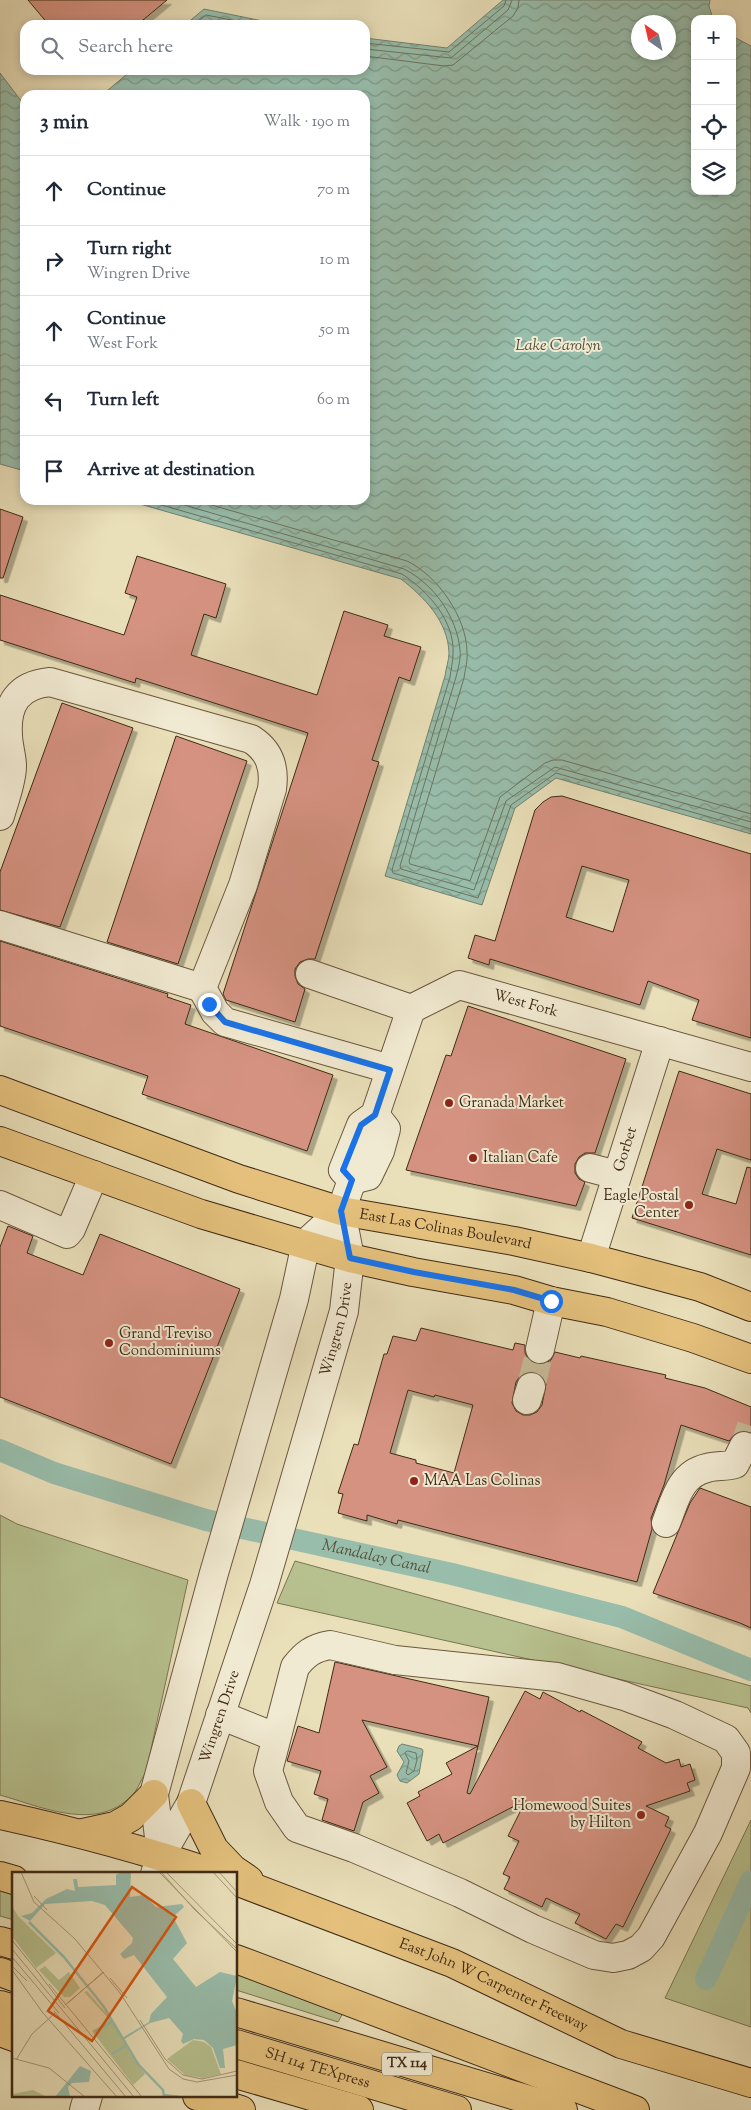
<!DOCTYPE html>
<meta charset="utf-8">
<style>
:root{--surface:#fff;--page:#f2f2f3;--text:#1f2937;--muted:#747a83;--line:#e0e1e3}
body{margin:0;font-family:"Sorts Mill Goudy",serif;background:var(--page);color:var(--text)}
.controls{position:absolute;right:15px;top:15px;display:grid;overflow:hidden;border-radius:10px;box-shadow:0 2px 8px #0003}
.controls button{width:45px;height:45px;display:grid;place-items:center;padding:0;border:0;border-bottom:1px solid var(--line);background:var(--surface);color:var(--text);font:25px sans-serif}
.compass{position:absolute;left:631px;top:15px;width:45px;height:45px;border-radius:50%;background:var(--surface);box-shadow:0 2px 8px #0003;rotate:326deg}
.stop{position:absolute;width:15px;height:15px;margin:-11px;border:4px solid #1a73e8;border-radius:50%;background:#fff}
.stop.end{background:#1a73e8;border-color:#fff;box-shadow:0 1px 5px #0008}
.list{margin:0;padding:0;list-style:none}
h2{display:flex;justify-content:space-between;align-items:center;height:65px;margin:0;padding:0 20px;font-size:21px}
h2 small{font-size:16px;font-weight:400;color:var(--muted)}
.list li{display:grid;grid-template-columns:32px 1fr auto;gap:15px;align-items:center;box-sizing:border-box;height:70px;padding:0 20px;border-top:1px solid var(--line)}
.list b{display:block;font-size:19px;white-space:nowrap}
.list p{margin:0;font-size:16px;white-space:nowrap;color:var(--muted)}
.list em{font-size:16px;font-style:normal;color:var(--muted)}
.icon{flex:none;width:28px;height:28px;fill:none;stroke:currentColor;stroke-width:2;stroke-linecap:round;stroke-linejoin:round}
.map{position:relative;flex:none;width:751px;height:2110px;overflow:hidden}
.search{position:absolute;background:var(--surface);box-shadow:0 2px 8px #0003;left:20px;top:20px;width:350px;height:55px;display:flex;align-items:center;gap:12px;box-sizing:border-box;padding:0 18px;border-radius:15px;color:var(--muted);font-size:19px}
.panel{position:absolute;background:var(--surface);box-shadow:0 2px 8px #0003;left:20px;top:90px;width:350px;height:415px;border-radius:15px}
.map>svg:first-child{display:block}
</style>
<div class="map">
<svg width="751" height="2110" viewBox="0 0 751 2110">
<defs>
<pattern id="water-waves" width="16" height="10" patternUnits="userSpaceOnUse" patternTransform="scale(1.25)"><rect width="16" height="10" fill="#98bdab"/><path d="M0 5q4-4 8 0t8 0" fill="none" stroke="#7d9a8a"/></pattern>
<filter id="shadow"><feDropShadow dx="4.5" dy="4.5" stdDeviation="0" flood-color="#0004"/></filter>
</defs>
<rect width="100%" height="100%" fill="#e9dfb9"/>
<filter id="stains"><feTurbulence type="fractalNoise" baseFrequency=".004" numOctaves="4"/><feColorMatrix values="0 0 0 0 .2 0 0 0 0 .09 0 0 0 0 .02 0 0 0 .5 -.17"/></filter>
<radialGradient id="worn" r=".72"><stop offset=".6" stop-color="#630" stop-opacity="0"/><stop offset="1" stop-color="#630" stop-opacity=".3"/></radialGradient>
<path fill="#b7c18f" stroke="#7b7652" d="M0,1515L17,1524L188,1580L146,1772C142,1778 139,1786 135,1792C100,1834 42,1807 0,1795Z
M295,1561L751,1686V1713L748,1708L277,1603Z
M751,1820V2027L665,1998Z
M0,1890L14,1895V1920L0,1916Z
M236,1969L344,2011L338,2022L236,1990Z"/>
<path fill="url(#water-waves)" stroke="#74826f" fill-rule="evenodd" d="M503,0H710L709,6L713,19H695V191H732V36L751,46V834L556,778L515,808L482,905L385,876L445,676C446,668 449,660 449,653C448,621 424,597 401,579L126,500H365V95H102L132,70H365V38L447,48ZM638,22H668V52H638Z
M204,9L282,25H185Z
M0,73L25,106V471L0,464Z
M402,1744L422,1749L423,1751L419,1774L407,1783L400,1781L397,1775L404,1762L397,1751L399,1746Z"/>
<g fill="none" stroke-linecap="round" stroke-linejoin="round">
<path stroke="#6c7460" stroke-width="1" d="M193,25L206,15L257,25
M365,43L449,52L504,6L506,0
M365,49L451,58L508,10L512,0
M365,56L444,66L453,65L513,16L518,8L519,0
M144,500L402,574C428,591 455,621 453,654C453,661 451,669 450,677L392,870L393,873L478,898L511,805L556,773L751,829
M167,500L404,569C434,584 457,617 460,650C461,659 458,669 456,677L400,866L401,869L474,890L506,801L555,767L751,822
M194,500L407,561C438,576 466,617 467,651C468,660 465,670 464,678L409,861L410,864L470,881L500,797L545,763L553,760H562L751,814
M408,1751L416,1753L417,1760L414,1771L408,1775L406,1773L409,1761L405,1753Z"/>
<g stroke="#98bdab" stroke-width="22">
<path id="s1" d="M0,1450L54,1473L206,1520L452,1574L622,1617L751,1670"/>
<path d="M706,1979L751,1881"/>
</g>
</g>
<path fill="#d59281" stroke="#3f2a15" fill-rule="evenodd" filter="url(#shadow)" d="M28,0H167L137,25H49Z
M0,509L23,517L3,578H0Z
M137,556L226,584L216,618L204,614L191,655L317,695L344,611L388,625L384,636L421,647L410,681L399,677L372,760L379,762L315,959H308L300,962L295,969V976L298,984L305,989L295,1022L226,1000L223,994L308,733L136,678L135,683L0,640V595L124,635L137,597L125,593Z
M62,703L133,728L60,927L0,910V872Z
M176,736L247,761L178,964L107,942Z
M562,796L751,854V1038L692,1020L699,1000L648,981L640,1005L490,959L489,965L468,958L475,935L495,941L535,810L543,802L551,797ZM582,866L629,880L613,932L566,917Z
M0,941L168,994L167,997L191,1005L185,1024L333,1075L307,1151L142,1094L148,1076L0,1026Z
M468,1006L626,1059L595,1153H585L579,1157L575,1164V1173L579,1179L585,1182L576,1206L406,1170L446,1055L451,1056Z
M679,1071L751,1094V1160L717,1149L702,1194L736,1204L747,1167L751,1168V1255L632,1218Z
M8,1226L33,1236L27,1253L83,1275L100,1234L240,1289L171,1464L0,1397V1247Z
M421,1328L513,1350L515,1343L525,1345V1353L529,1360L537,1364H544L551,1360L555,1352L580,1358L581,1356L666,1375L665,1378L705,1388L751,1407V1432L744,1430L736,1433L729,1441L681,1425L664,1485L651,1518L652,1529L637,1582L398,1520L397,1524L367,1515V1521L338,1513L343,1494L338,1493L354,1444L358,1445L384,1354H387L393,1336L416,1341ZM527,1372H535L542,1376L546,1384L542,1405L537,1412L530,1415H523L516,1411L512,1403L516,1382L520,1376ZM408,1390L434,1397L435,1395L473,1405L454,1473L416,1463V1460L390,1453Z
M700,1488L751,1507V1628L740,1623L653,1593L690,1503Z
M335,1662L489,1697L478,1746L362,1720L387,1767L370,1776L379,1793L363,1802L354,1831L322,1820L328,1799L314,1794L321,1771L287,1761L298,1726L319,1733Z
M525,1691L540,1699L543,1692L580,1712L581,1710L642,1742L638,1748L666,1763L679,1759L681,1767L690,1764L695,1780L687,1783L690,1791L646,1806L669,1817L665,1826L671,1829L623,1927L616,1924L606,1939L575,1923L580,1914L546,1898L542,1907L504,1889L510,1877L503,1874L519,1841L508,1836L526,1800L443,1843L439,1834L427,1841L407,1803L420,1796L418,1792L452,1774L446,1763L478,1746L467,1793L470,1794Z"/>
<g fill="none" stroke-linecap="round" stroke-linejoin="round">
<path stroke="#c7bb98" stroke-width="28" stroke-dasharray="28 14" stroke-linecap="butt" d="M531,1387L540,1349
M744,1446L751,1426"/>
<g stroke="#6a573e" stroke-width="30">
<g id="minor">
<path d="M0,816C4,801 12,782 12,766C12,756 8,745 8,735C6,704 18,685 50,682L251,739C270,751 275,768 272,789L243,885L202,988L215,1012L225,1022L390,1069"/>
<path d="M0,925L202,988"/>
<path d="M310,974L411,1009"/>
<path d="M590,1168L617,1175"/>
<path id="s2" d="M352,1180L343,1170L361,1125L375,1115L411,1009L459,985L751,1067"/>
<path d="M352,1180L368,1176L380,1151L386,1129L375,1115"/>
<path d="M0,1205L67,1234L71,1229L94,1175"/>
<path id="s3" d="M591,1258L660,1041"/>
<path d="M540,1349L551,1301"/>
<path d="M527,1400L531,1387"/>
<path d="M666,1523C675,1500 680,1474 707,1468C716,1465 725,1467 735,1464L744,1446"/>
<path d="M330,1645L395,1660L557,1677L624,1696L675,1715L726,1739L736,1753V1768L708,1833L651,1937L641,1948L628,1955L613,1958L594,1955L533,1929L460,1893L354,1848L297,1828L279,1802L268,1771L295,1667C305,1654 313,1648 330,1645Z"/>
<path d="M220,1715L275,1737"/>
<path d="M161,1855L154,1794L214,1573L294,1299L306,1243L341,1211L352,1180"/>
<path id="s4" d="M155,1874L161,1855L191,1803L264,1585L344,1311L350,1258L341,1211"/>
<path d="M84,2110L88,2096"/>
</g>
</g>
<g stroke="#3f2a15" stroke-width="30">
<g id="major">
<path id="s5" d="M0,1090L239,1179L341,1211L514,1241L591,1258L700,1287L751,1307"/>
<path d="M0,1141L201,1214L350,1258L413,1272L514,1290L551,1301L607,1312L693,1338L751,1359"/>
<path d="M191,1803L214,1849L233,1869L249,1880"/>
<path d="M0,1815C73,1831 144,1850 215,1874"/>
<path d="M83,1833L115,1826L131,1817L154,1794"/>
<path id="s6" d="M236,1881L452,1963L621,2044L751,2083"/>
</g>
</g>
<g stroke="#3f2a15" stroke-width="30">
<g id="highway">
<path d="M0,1876L14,1880"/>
<path d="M0,1941L14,1945"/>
<path d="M236,1959L635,2110"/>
<path d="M0,1972L14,1977"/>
<path d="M0,2005L14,2009"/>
<path d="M236,2012L563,2110"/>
<path d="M0,2032L14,2037"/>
<path id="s7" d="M236,2044L457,2110"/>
<path d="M236,2074L359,2110"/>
<path d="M197,2096L241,2110"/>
</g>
</g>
<use href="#minor" stroke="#f1ead2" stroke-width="28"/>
<use href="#major" stroke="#e4c07c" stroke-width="28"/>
<use href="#highway" stroke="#e4c07c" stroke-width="28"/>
</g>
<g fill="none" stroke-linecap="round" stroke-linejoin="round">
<path stroke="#1a73e8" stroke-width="6" d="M209,1004L225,1022L390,1070L375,1115L361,1125L343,1170L352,1180L341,1211L350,1258L414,1272L514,1290L551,1301"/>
</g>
<g fill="#8f2418" stroke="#f1ead2" stroke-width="2">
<circle cx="449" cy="1103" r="5"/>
<circle cx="473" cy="1158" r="5"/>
<circle cx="689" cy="1205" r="5"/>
<circle cx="109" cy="1343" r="5"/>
<circle cx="414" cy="1481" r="5"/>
<circle cx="641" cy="1815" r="5"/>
</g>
<g text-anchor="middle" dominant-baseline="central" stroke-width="4" stroke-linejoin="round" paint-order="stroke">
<rect fill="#f1ead2" stroke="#74644e" stroke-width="1" x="382" y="2052.5" width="50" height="23" rx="4"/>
<g font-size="14" font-weight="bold" fill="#3f2a15">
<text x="407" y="2064">TX 114</text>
</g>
<g font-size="15" fill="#3f2a15" stroke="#f1ead2">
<text stroke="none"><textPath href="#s2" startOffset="314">West Fork</textPath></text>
<text stroke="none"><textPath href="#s3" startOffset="114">Gorbet</textPath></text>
<text stroke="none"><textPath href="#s5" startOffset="468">East Las Colinas Boulevard</textPath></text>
<text stroke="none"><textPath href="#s4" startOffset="576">Wingren Drive</textPath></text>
<text stroke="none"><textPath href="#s4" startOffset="171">Wingren Drive</textPath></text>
<text stroke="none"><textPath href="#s6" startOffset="278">East John W Carpenter Freeway</textPath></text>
<text stroke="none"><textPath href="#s7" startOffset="85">SH 114 TEXpress</textPath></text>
</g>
<g font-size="15" fill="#3f2a15" stroke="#f1ead2" text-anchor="start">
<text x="459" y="1103">Granada Market</text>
<text x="483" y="1158">Italian Cafe</text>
<text x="679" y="1196" text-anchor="end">Eagle Postal<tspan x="679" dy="17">Center</tspan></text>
<text x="119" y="1334">Grand Treviso<tspan x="119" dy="17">Condominiums</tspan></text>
<text x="424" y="1481">MAA Las Colinas</text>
<text x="631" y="1806" text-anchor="end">Homewood Suites<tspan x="631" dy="17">by Hilton</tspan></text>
</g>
<g font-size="16" font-style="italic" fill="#554f3a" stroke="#f1ead2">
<text x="558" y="346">Lake Carolyn</text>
<text stroke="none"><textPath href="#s1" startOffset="392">Mandalay Canal</textPath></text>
</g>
</g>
<g transform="translate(12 1872)">
<rect width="225" height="225" fill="#e9dfb9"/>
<path d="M33,94L47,108L57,100L68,116L58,125H52L27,98ZM75,119L101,149L133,202L121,213L80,159L95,150L96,146L72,120ZM21,218L35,225H0V222Z" fill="#b7c18f"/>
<path d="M0,34L6,44L44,81L24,96L0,64ZM181,168L192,170L199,175L209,202L191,206L173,203L155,187Z" fill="#b7c18f"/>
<path d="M109,0H119L118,25L132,23L144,35L170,32L172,35L161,45L175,71L161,87L184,115L208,100L225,104L220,129L225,141V173L211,177L213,196H208L201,176L192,168L182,167L171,172L169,169L171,162L157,146L138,151L111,168L110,166L137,150L139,142L155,125L122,83L112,87L108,82L120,71L121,66L93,33L80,29L33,32L18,49L9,44L20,41L34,27L55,17L63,19L61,7H65L66,15L104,13V3ZM68,194L79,199L77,210L60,211L56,215L58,225H43Z" fill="#98bdab"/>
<path fill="none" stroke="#98bdab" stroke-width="2.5" d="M17,50L52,85L92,135L126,192L151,218L152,225M83,160L101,149M100,182L115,173M152,223L167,225"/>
<path fill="none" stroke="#a59777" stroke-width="1" d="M9,0L22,30L63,67L108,121L157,197L171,207L185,210L225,203M147,0L225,80M149,0L182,37L225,77M154,0L225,72M201,0L225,26M207,0L225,20M22,24L35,38M0,68L29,104M0,77L122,225M0,85L47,141M0,94L15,109M0,98L31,141L105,225M28,103L53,136M98,106L115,126M37,112L130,225M56,131L91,100M53,133L92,100M42,139L114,225M128,148L153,187L171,203L190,207L225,199M0,186L37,196L73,225M4,188L20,162L43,141"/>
<path fill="#d7540d" fill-opacity="0.15" stroke="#d7540d" stroke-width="2.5" d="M120,15L164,45L80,169L36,139Z"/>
<rect width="225" height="225" fill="none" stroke="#3f2a15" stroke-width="2.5"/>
</g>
<rect width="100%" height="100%" filter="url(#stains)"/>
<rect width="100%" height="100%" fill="url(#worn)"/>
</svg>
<div class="controls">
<button>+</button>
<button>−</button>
<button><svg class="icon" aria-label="locate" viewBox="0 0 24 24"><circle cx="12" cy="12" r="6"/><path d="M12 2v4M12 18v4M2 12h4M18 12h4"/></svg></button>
<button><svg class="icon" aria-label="layers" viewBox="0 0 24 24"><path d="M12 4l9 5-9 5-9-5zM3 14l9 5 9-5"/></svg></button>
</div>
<svg class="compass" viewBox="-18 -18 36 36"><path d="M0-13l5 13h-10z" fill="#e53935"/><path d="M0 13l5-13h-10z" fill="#747a83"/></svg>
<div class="stop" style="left:551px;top:1301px"></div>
<div class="stop end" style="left:209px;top:1004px"></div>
<div class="search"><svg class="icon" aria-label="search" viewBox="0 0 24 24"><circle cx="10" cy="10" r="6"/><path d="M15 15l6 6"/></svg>Search here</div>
<section class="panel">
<h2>3 min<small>Walk · 190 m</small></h2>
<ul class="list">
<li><svg class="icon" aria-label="ahead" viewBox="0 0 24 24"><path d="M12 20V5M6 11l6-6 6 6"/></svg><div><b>Continue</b></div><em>70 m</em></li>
<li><svg class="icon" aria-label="right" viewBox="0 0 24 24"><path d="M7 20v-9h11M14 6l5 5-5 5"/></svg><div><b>Turn right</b><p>Wingren Drive</p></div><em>10 m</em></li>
<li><svg class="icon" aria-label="ahead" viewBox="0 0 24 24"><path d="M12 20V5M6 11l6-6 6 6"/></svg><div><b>Continue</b><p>West Fork</p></div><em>50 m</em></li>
<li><svg class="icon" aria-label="left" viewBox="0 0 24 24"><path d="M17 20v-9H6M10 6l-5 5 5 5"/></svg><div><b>Turn left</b></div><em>60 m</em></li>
<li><svg class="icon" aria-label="arrive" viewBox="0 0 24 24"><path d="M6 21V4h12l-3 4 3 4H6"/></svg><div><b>Arrive at destination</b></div></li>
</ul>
</section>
</div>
